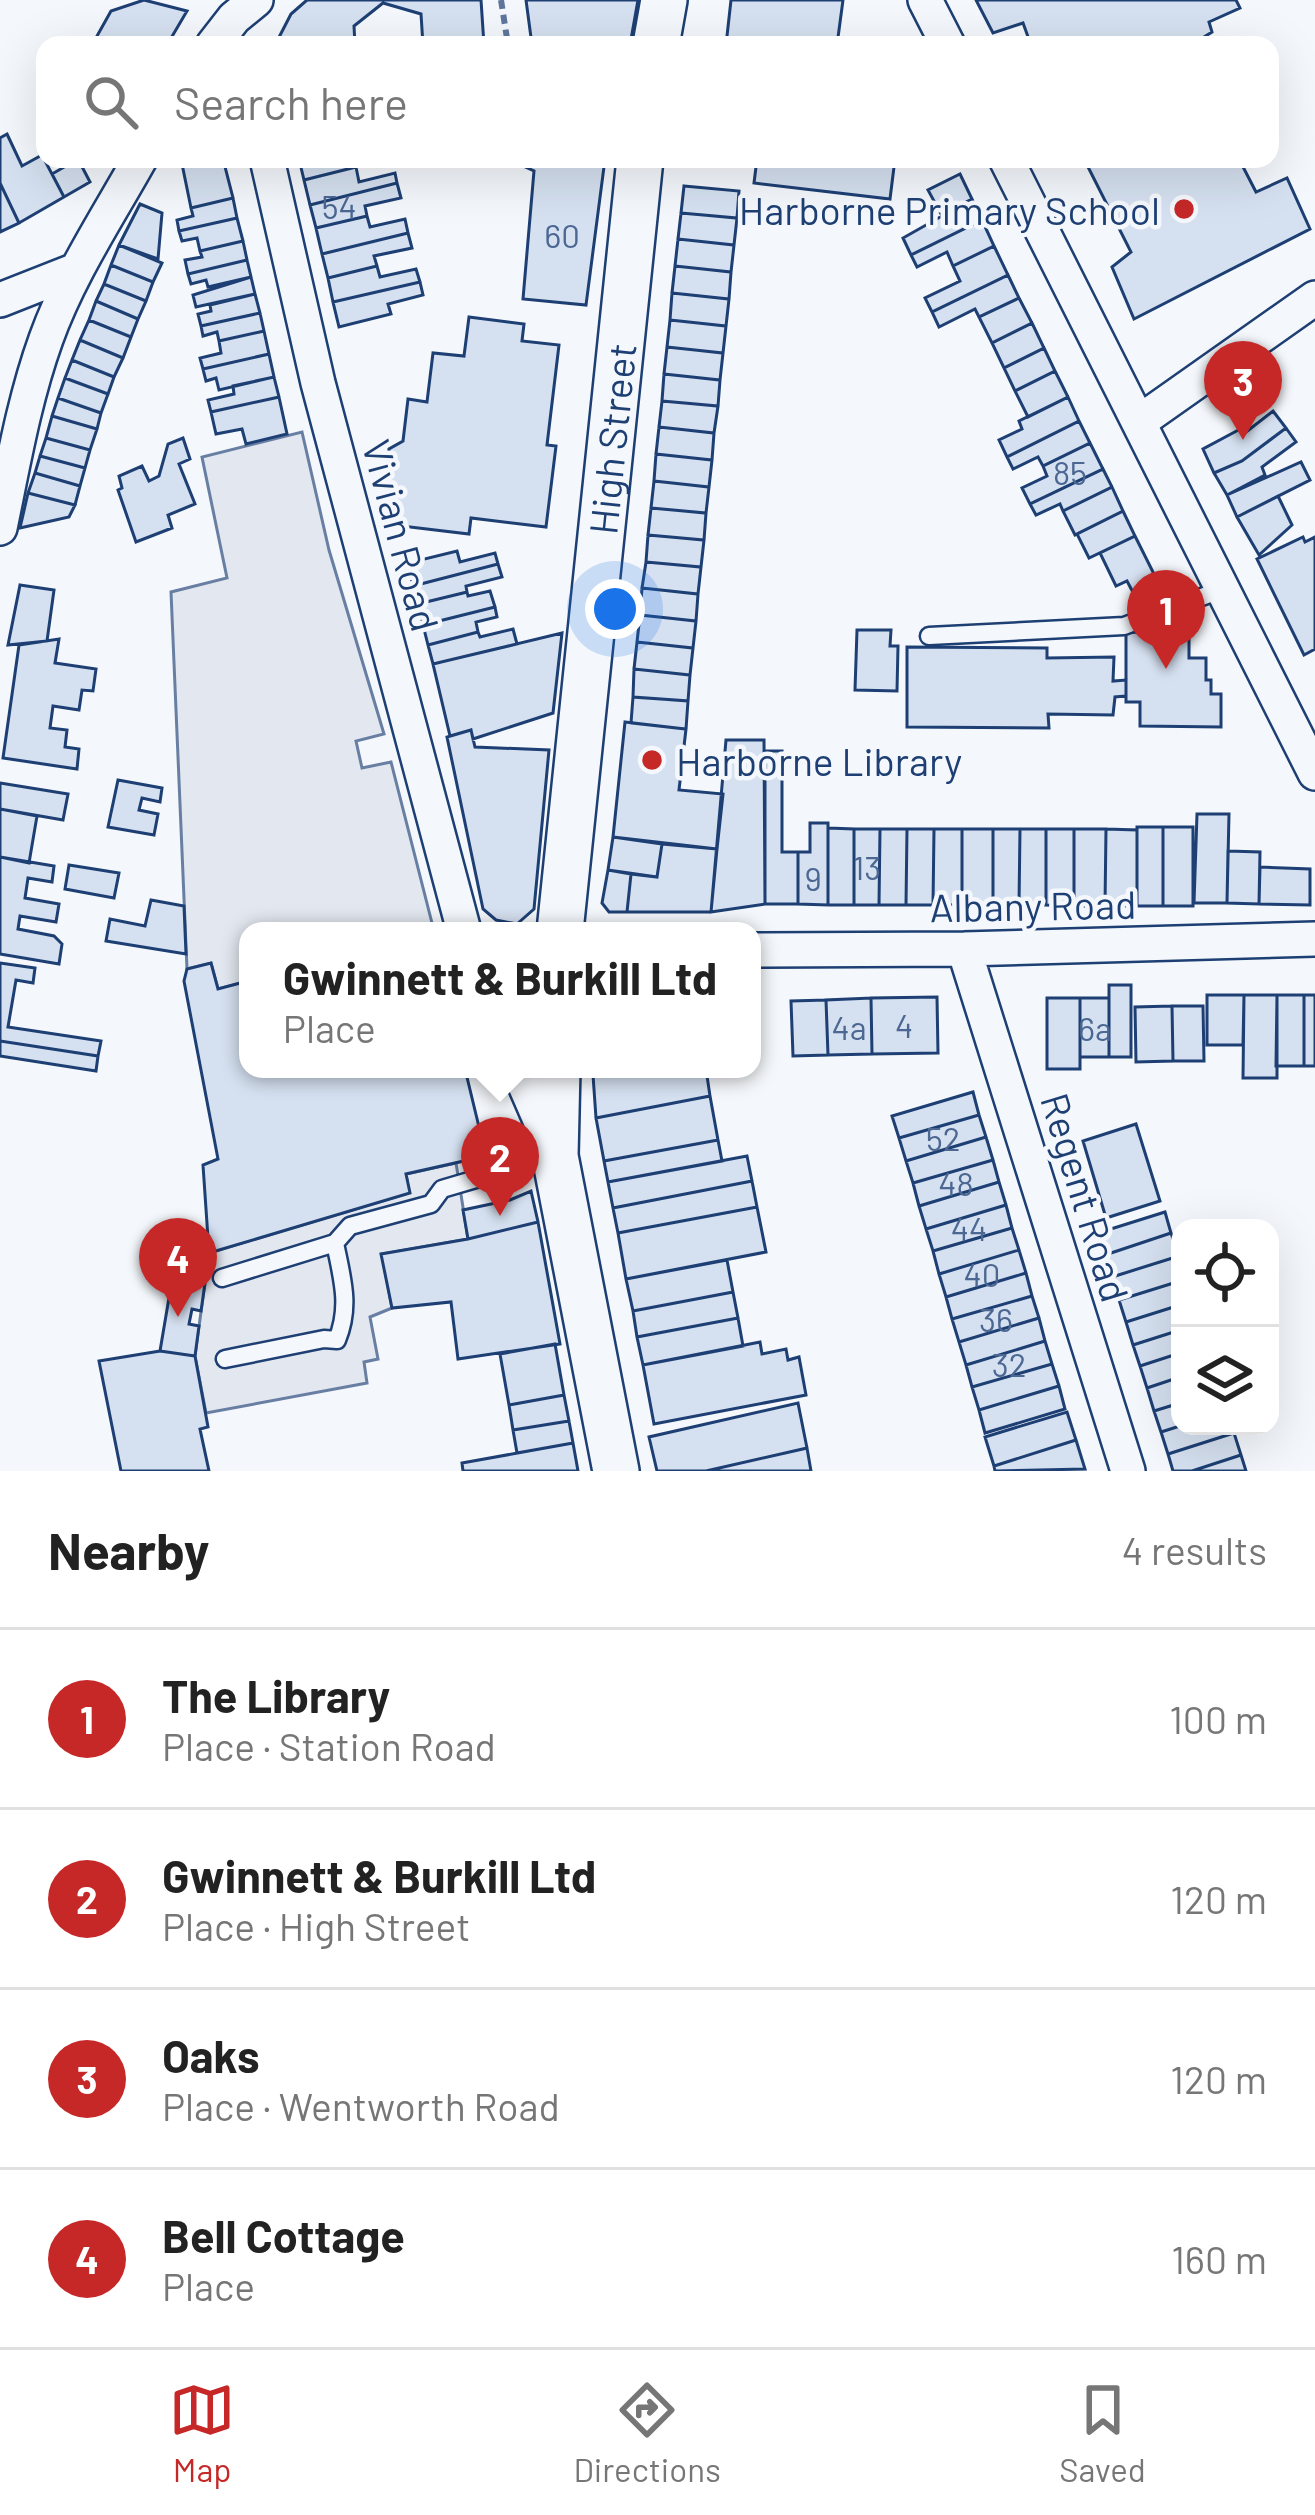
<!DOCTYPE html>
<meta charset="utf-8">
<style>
:root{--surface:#fff;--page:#f6f6f6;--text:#222;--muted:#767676;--line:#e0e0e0;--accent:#c62828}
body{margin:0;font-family:Barlow,sans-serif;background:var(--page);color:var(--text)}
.controls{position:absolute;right:36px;bottom:36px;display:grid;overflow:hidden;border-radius:24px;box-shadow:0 12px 48px #0002}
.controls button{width:108px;height:108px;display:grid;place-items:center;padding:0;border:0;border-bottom:3px solid var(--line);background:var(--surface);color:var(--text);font:60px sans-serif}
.you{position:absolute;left:615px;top:609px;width:42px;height:42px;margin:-30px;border:9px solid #fff;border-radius:50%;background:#1a73e8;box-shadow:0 0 0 18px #1a73e833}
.badge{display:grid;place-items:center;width:78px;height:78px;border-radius:50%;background:var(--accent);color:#fff;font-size:39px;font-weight:700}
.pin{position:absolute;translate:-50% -99px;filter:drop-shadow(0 3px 6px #0008)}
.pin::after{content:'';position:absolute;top:63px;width:42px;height:36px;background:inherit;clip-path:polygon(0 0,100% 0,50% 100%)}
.popup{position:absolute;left:239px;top:922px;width:522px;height:156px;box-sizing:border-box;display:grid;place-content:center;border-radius:24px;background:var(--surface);filter:drop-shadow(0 3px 9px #0005);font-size:39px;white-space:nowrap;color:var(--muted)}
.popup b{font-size:45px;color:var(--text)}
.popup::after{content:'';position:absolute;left:50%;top:100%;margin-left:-24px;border:24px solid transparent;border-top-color:var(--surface)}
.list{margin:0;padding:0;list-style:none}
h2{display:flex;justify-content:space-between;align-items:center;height:156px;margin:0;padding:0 48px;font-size:51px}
h2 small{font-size:39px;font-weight:400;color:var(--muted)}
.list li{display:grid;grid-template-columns:78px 1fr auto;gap:36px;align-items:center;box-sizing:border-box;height:180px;padding:0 48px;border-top:3px solid var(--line)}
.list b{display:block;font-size:45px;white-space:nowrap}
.list p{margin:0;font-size:39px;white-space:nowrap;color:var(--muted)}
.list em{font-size:39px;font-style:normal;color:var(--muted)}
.icon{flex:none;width:66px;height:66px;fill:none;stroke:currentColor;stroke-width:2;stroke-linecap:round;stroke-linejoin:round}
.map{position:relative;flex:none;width:1315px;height:1471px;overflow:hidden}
.search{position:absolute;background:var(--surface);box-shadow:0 12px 48px #0002;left:36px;right:36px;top:36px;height:132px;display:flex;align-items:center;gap:30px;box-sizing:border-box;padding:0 42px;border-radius:24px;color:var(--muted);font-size:45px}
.sheet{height:876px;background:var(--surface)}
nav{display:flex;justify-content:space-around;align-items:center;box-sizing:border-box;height:168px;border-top:3px solid var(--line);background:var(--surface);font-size:33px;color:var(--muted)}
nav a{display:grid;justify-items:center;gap:6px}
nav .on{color:var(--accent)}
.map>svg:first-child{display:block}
</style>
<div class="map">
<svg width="1315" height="1471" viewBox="0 0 1315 1471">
<rect width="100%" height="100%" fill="#f4f7fb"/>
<path fill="#e3e8f0" stroke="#687fa3" stroke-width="3" d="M302,432L329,550L384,734L356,741L362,768L391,762L434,931H248V981L218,989L211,963L187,969L171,592L227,578L202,457Z
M456,1163L468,1239L382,1254L392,1308L370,1317L378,1359L364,1362L367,1383L206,1413L195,1356L209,1253L409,1193L406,1174Z"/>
<path fill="#d5e0f0" stroke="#1d3f73" stroke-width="3" d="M144,0L187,11L167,45H92L111,11Z
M307,0H481L484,45H423L421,14L383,3L354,26L355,45H275L291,14Z
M526,0H638L630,45H532Z
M731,0H843L837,45H726Z
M976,0H1236L1240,8L1209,22L1212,32L1191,45H1031L1023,23L993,33Z
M7,134L22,166L42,155L64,197L19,223L0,183V138Z
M78,159L90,182L64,197L52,174Z
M181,159H223L233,198L191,208Z
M299,159H354L356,167L304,180Z
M508,159H605L586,305L523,299L534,171Z
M757,159H895L890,199L754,183Z
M1084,159H1239L1256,192L1287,178L1310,229L1134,319L1112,267L1131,252Z
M356,167L359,182L395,173L397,183L310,205L304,180Z
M960,174L972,199L941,214L928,190Z
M0,183L19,223L0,232Z
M397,183L401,198L365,206L367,216L316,228L310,205Z
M684,186L739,191L737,218L681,213Z
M233,198L237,218L179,231L177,220L193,216L191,208Z
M972,199L982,220L911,255L903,238Z
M140,204L162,213L158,259L119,245Z
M681,213L737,218L734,245L678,239Z
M367,216L370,227L405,219L408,233L322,254L316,228Z
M237,218L243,241L200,251L197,238L182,241L179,231Z
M982,220L994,246L953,266L947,252L917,267L911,255Z
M408,233L412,248L374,256L377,266L328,278L322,254Z
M678,239L734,245L731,272L675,266Z
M243,241L247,260L188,274L185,260L202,257L200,251Z
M119,245L162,263L153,282L111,265Z
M994,246L1008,275L932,312L925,298L960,281L953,266Z
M247,260L251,277L208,287L206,280L191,284L188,274Z
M111,265L153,282L146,301L104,284Z
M377,266L380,277L416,269L420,282L333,302L328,278Z
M675,266L731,272L729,299L672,293Z
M1008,275L1019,298L979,317L975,309L939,327L932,312Z
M251,277L255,294L196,307L193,295Z
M420,282L423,295L388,304L391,314L339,327L333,302Z
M104,284L146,301L138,319L96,301Z
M672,293L729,299L726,326L670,320Z
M255,294L260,313L201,326L198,314L211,311L210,305Z
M1019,298L1032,323L992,343L979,317Z
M96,301L138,319L131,337L89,320Z
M260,313L264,331L219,341L217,332L203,336L201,326Z
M469,317L524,324L522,341L559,345L547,445L556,446L546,527L471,518L469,534L393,525L396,498L385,488L389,449L403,441L408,399L427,402L433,353L464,356Z
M89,320L131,337L123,358L80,340Z
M670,320L726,326L723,353L667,347Z
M1032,323L1044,348L1004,368L992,343Z
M264,331L269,354L203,369L200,358L221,353L219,341Z
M80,340L123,358L114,377L72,360Z
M667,347L723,353L720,380L664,374Z
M1044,348L1055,371L1015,391L1004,368Z
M269,354L274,377L219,390L216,378L206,381L203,369Z
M72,360L114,377L108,394L65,378Z
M1055,371L1068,397L1028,417L1015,391Z
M664,374L720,380L718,406L662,401Z
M274,377L279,397L211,412L208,400L234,394L233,386Z
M65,378L108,394L101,413L58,398Z
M279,397L287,434L246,444L242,429L216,434L211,412Z
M1068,397L1079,421L1007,457L999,440L1022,429L1019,421Z
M58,398L101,413L97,429L52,416Z
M662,401L718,406L714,433L659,427Z
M1273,411L1286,428L1242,461L1214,473L1203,449L1244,427L1246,432Z
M52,416L97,429L90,450L46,438Z
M1079,421L1090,443L1043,466L1038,457L1013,469L1007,457Z
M659,427L714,433L712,460L656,454Z
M1286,428L1296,442L1262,467L1265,475L1227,495L1214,473L1242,461Z
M46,438L90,450L85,468L40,456Z
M183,438L190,459L179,464L195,504L168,515L172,528L136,542L118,490L122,488L119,476L142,466L149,481L159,476L168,444Z
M1090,443L1103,469L1030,504L1022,488L1047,476L1043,466Z
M656,454L712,460L709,487L654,481Z
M40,456L85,468L80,486L35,473Z
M1301,462L1310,480L1237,517L1227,495Z
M1103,469L1112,487L1063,511L1060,504L1036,515L1030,504Z
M35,473L80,486L75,505L28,493Z
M654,481L709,487L706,513L651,508Z
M1112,487L1123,511L1075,535L1063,511Z
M28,493L75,505L69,517L20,528Z
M1278,496L1292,525L1259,555L1237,517Z
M651,508L706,513L704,540L648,535Z
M1123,511L1135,536L1089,558L1077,534Z
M648,535L704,540L701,567L646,562Z
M1135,536L1160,586L1136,598L1127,581L1116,586L1100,553Z
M1303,537L1305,542L1315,537V649L1304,655L1257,559Z
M457,551L460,562L495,553L498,564L413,586L408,563Z
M646,562L701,567L698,594L642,588Z
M498,564L502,577L466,586L467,592L418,604L413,586Z
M20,585L54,590L47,641L8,645Z
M642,588L698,594L696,621L640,615Z
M490,591L495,607L423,625L418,604L467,592L468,596Z
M495,607L497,617L476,622L478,632L428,645L423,625Z
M640,615L696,621L693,648L637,642Z
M513,629L517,644L433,664L428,645L478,632L480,637Z
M857,630H891L890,646H898L897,691L855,690Z
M1126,632L1189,633V658H1206V680H1211V694H1221V727L1140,726V702H1126Z
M562,633L553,713L473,739L471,730L450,736L433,664Z
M59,639L55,663L96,669L93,691L82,690L79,710L53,706L50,728L67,730L65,747L79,749L77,769L3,758L19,645Z
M637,642L693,648L690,675L634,669Z
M907,647L1047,648V658L1114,657L1113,681L1126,680V696L1115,697L1113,715L1048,714L1049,728L907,727Z
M634,669L690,675L688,701L633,697Z
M633,697L688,701L686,729L631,723Z
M625,722L686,729L679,790L723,794L717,849L613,837Z
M471,730L475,747L549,750L534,909L517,924L496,920L483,909L447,737Z
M726,740H764L765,904L711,912Z
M765,751H782V852H798V904H765Z
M118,780L162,788L160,802L142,798L139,810L158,814L154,835L108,827Z
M0,783L68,794L63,820L0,809Z
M0,809L37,816L29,863L0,857Z
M1197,814H1229L1227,903H1194Z
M810,823H828V905L798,904V852H810Z
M1137,827H1163V906H1137Z
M1163,827H1193V906H1163Z
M828,828L854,829V905H828Z
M854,829H880L879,905H854Z
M880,829H907L906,905H879Z
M907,829H934L933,905H906Z
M934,829H962V905H933Z
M962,829H993V906L962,905Z
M993,829H1020L1019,905L993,906Z
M1020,829H1046V905H1019Z
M1046,829H1074V906L1046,905Z
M1074,829H1106L1105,906H1074Z
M1106,829L1137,830V906H1105Z
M613,837L662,844L657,877L608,870Z
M662,844L717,849L711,912H627L631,874L657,877Z
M1228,851L1260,852L1259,904L1227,903Z
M0,857L54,866L52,882L28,878L25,898L59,904L56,922L20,916L18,929L54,936L62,944L59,964L0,954Z
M69,865L119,873L114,898L65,889Z
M1260,867L1310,869V905L1259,904Z
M608,870L631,874L627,912H609L602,903Z
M151,900L184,906L186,954L106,941L110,919L145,926Z
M0,963L35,968L33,983L16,980L8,1027L101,1041L98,1056L0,1041Z
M211,963L218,989L248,981V1069H465L486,1156L406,1174L410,1193L209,1253L203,1165L218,1159L184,981L187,969Z
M1109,985H1131V1057H1109Z
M1207,995H1244L1243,1045H1207Z
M1244,995H1277V1078H1243Z
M1277,995H1304V1066H1276Z
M1304,995H1315V1066H1304Z
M937,997L938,1053L872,1054L871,998Z
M871,998L872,1054L828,1055L826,1000Z
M1047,998H1080V1069H1047Z
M1080,998H1109V1057H1080Z
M826,1000L828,1055L793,1056L791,1001Z
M1172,1006L1173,1061L1136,1062L1135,1007Z
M1172,1006H1203L1204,1061H1173Z
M0,1041L98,1056L96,1071L0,1056Z
M669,1069H706L710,1096L596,1118L593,1075Z
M973,1092L979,1115L899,1138L892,1116Z
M710,1096L718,1140L604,1161L596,1118Z
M979,1115L986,1137L906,1161L899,1138Z
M1136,1124L1160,1201L1106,1218L1083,1141Z
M986,1137L993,1160L913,1183L906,1161Z
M718,1140L722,1161L608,1182L604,1161Z
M747,1156L752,1181L613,1208L608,1182Z
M993,1160L999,1182L919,1206L913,1183Z
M752,1181L757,1207L618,1233L613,1208Z
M999,1182L1006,1205L926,1229L919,1206Z
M531,1191L538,1222L468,1239L463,1210L510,1200Z
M1006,1205L1012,1228L933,1251L926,1229Z
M757,1207L766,1252L626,1279L618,1233Z
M1165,1212L1171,1233L1105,1255L1098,1233Z
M538,1222L560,1344L458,1359L451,1302L392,1308L381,1254L468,1239Z
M1012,1228L1019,1250L939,1274L933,1251Z
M1171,1233L1179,1256L1112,1277L1105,1255Z
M1019,1250L1026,1273L946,1297L939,1274Z
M1179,1256L1180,1281L1119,1300L1112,1277Z
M727,1260L733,1292L633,1311L626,1279Z
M1026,1273L1032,1296L952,1319L946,1297Z
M172,1280L205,1283L201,1311L192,1309L189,1324L199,1326L195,1356L160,1351Z
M1180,1281V1305L1126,1322L1119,1300Z
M733,1292L738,1318L637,1337L633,1311Z
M1032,1296L1039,1318L959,1342L952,1319Z
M1180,1305V1330L1133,1345L1126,1322Z
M738,1318L743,1346L643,1365L637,1337Z
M1039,1318L1045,1341L966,1365L959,1342Z
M1180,1330V1353L1140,1366L1133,1345Z
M1045,1341L1052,1364L972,1387L966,1365Z
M760,1342L762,1354L786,1349L788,1360L799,1357L806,1395L654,1424L643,1365Z
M555,1344L564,1395L509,1405L500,1354Z
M160,1351L195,1356L208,1427L200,1429L209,1471H121L99,1361Z
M1180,1353V1377L1147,1388L1140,1366Z
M1052,1364L1059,1386L979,1410L972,1387Z
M1180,1377V1403L1154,1411L1147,1388Z
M1059,1386L1065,1409L985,1433L979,1410Z
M564,1395L569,1421L513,1430L509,1405Z
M798,1403L807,1448L706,1471H657L649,1437Z
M1180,1403V1426L1161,1432L1154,1411Z
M1067,1412L1076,1440L994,1466L985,1437Z
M569,1421L573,1443L517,1453L513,1430Z
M1180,1426H1232L1234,1433L1168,1454L1161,1432Z
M1234,1433L1241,1455L1192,1471H1173L1168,1454Z
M1076,1440L1085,1469L995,1471L994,1466Z
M573,1443L578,1471H463L462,1463Z
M807,1448L811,1471H706Z
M1241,1455L1246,1471H1192Z"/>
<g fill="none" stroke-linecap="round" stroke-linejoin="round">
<g stroke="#1d3f73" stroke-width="21">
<path id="lane" d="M929,636L1124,626L1223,589
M222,1278L335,1243
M225,1359L324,1339L337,1340C351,1306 342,1278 335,1243L350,1226L431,1204L442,1189L554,1156"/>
</g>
<g stroke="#1d3f73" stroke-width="38">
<path id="street" d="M925,0L948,45
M213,45L234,18L256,0
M267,159L318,383L464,931
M1006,159L1315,773
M0,300L76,270
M1139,422L1315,298
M0,528C13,465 24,400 46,339C69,275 107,218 140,159
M964,949L1128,1471
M752,950L964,949L1315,939
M518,1069L550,1143"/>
</g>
<g stroke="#1d3f73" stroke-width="50">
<g id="secondary">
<path d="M656,45L664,0"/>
<path id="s1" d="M560,931L640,159"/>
<path d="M557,1069L555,1156L616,1471"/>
</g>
</g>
<path stroke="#5e769c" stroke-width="6" stroke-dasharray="9 6" stroke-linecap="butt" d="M501,0L508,45"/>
<use href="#lane" stroke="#f4f7fb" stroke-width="16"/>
<use href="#street" stroke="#f4f7fb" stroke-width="33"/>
<use href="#secondary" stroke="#f4f7fb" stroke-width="45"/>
</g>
<g fill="#c62828" stroke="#f4f7fb" stroke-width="4.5">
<circle cx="1184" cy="209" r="12"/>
<circle cx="652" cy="760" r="12"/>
</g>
<g text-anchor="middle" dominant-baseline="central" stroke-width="9" stroke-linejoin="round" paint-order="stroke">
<g font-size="33" fill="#4b6792">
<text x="339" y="206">54</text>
<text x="562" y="235">60</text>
<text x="1070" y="472">85</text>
<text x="867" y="867">13</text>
<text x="813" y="878">9</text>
<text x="904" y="1025">4</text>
<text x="849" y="1027">4a</text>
<text x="1095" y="1028">6a</text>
<text x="943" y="1138">52</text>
<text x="956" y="1183">48</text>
<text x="969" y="1228">44</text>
<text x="982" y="1274">40</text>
<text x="996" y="1319">36</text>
<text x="1009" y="1364">32</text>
</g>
<g font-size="39" fill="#1d3f73" stroke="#f4f7fb" text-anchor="end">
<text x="1160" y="209">Harborne Primary School</text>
<text x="676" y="760" text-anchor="start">Harborne Library</text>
</g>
<g font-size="39" fill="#1d3f73" stroke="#f4f7fb">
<text stroke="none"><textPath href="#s1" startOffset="495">High Street</textPath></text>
<text transform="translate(402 535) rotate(75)">Vivian Road</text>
<text transform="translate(1033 905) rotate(-1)">Albany Road</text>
<text transform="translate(1086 1197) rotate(73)">Regent Road</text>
</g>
</g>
</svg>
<div class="controls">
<button><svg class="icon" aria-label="locate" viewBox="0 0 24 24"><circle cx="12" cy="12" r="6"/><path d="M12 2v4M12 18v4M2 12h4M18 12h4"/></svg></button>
<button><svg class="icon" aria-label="layers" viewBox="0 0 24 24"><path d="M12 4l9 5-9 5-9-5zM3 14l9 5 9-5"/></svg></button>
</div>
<div class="you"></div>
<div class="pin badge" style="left:1166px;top:669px">1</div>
<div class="pin badge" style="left:500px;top:1216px">2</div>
<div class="popup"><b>Gwinnett &amp; Burkill Ltd</b>Place</div>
<div class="pin badge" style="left:1243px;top:440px">3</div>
<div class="pin badge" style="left:178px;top:1317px">4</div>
<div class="search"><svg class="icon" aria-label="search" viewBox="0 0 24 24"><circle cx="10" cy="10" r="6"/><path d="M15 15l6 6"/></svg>Search here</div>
</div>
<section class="sheet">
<h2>Nearby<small>4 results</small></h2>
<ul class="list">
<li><span class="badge">1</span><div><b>The Library</b><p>Place · Station Road</p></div><em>100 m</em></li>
<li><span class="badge">2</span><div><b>Gwinnett &amp; Burkill Ltd</b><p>Place · High Street</p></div><em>120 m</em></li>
<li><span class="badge">3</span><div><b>Oaks</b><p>Place · Wentworth Road</p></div><em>120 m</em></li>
<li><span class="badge">4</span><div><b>Bell Cottage</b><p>Place</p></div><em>160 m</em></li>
</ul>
</section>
<nav>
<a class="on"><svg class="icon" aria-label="map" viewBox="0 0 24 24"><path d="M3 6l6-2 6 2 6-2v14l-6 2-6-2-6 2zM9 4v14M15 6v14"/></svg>Map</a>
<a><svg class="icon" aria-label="directions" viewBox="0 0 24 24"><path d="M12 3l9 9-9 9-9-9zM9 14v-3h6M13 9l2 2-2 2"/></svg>Directions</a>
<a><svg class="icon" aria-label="saved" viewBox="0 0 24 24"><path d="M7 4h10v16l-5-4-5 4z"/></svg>Saved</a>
</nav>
